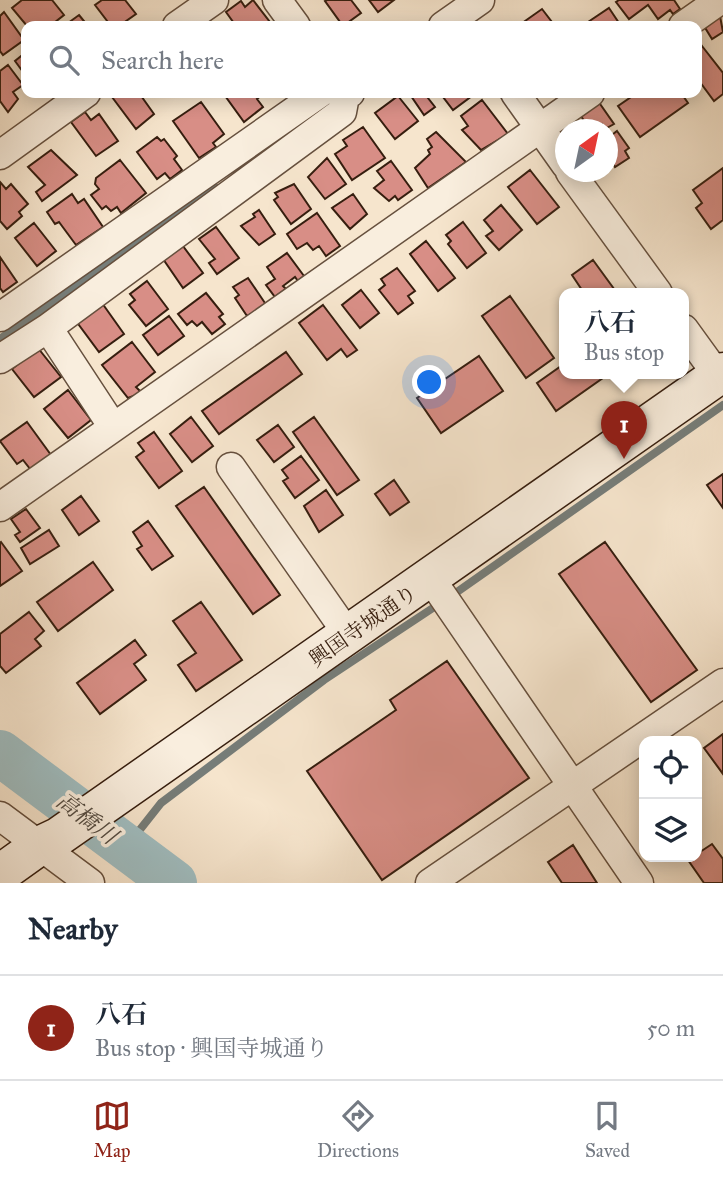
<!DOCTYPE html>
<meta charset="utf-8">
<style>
:root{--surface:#fff;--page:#f2f2f3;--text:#1f2937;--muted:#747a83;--line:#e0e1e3;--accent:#8f2418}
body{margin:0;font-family:"IM FELL Great Primer","Noto Serif JP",serif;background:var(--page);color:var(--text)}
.controls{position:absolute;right:21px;bottom:21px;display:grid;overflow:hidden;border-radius:14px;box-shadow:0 4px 18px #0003}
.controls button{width:63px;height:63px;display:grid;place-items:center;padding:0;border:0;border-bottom:2px solid var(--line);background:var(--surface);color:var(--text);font:35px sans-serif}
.compass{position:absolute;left:555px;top:119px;width:63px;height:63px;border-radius:50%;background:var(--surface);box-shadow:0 4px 18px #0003;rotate:33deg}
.you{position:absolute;left:430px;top:383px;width:24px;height:24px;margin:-18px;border:5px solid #fff;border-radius:50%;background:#1a73e8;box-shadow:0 0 0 10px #1a73e833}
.badge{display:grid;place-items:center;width:46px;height:46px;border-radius:50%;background:var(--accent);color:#fff;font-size:23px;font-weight:700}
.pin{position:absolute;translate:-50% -58px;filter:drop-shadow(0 2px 4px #0008)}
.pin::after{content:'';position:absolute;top:37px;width:24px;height:21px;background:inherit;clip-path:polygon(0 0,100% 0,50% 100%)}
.popup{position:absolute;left:559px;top:288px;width:130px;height:91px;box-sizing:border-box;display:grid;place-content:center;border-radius:14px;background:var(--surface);filter:drop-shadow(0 2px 5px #0005);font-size:23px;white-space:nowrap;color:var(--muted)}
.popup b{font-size:26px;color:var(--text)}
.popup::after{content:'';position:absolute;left:50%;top:100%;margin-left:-14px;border:14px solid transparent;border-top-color:var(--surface)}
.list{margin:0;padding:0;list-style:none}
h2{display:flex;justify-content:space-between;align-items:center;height:91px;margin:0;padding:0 28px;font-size:30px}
h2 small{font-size:23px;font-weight:400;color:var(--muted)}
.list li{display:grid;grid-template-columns:46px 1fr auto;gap:21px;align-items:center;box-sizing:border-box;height:105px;padding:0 28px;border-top:2px solid var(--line)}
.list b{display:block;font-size:26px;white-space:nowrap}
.list p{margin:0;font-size:23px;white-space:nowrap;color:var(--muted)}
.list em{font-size:23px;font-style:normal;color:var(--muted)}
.icon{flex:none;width:38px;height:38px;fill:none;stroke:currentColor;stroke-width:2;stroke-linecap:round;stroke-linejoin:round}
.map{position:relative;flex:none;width:723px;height:883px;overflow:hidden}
.search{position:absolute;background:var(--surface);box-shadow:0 4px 18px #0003;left:21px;right:21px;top:21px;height:77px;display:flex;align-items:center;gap:18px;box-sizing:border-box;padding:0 24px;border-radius:14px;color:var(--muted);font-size:26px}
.sheet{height:196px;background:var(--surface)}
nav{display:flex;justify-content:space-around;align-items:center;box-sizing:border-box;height:98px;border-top:2px solid var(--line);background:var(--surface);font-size:19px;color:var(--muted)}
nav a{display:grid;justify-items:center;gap:4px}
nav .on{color:var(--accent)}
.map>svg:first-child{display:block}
</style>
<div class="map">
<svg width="723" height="883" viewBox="0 0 723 883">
<rect width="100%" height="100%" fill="#f6e5cd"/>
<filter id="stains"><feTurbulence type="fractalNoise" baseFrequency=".00286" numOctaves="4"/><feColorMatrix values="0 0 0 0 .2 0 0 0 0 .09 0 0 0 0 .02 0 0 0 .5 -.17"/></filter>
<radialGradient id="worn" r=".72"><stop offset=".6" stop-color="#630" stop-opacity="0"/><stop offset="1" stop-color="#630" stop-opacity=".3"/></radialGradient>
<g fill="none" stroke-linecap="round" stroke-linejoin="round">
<path stroke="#767d79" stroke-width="8" d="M0,339L216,188
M127,846L161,803L324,680L457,592L723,405"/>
<path stroke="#a0bdc0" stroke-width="46" d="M0,753L174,883"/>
</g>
<path fill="#d88e86" stroke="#361e0f" stroke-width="2" d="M22,0H52L64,15L50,26H27L12,8Z
M102,0H125L136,14L119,26H111L95,5Z
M253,0L273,26H236L226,12L241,1L245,7Z
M327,0H351L361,13L343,26L325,1Z
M369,0H394L378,12Z
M619,0H674L680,9L673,14L670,10L658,19L648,5L629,19L616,2Z
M609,8L621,26H590L588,22Z
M542,9L555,26H518Z
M4,12L24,40L3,55L0,51V16Z
M79,15L88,26H64Z
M720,16L723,32L712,39L704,26Z
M702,46L723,73V94L714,101L697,78V50Z
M26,52V76L15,61Z
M8,65L23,85L13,92L18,99L8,112L0,101V71Z
M117,93H139L154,114L136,129L112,97Z
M223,93H260L262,95L257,99L263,107L244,122Z
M409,93H424L435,107L424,115Z
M440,93H476L453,110Z
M637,93H681L688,103L640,137L618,106Z
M398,96L418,121L395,139L375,113Z
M482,100L508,134L481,150L462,130L468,126L461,116Z
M598,101L614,124L605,129L602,124L590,130L579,113Z
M201,102L224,134L213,143L216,147L199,158L173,121Z
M85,112L91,120L99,114L118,141L96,156L71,122Z
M363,127L385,158L352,180L335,154L347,146L343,140Z
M617,131L629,148L625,151L629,158L615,167L608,155V138Z
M436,132L466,162L428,188L415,168L430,154L428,150L432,147L427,139Z
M157,137L161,141L164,139L177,156L174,159L182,170L170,179L165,173L157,179L137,152Z
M51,150L77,175L42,201L36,192L45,185L28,167Z
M327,158L346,184L325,199L308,177Z
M120,160L146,193L121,213L117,207L111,211L106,206L102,209L91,195L99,189L95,184L96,178Z
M391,161L412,190L398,200L395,196L389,201L374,188L384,180L377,171Z
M723,168V220L711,229L696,208L702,203L693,190Z
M530,170L559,207L537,224L508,187Z
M0,182L6,189L11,184L28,204L19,212L22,216L7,229L0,221Z
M294,184L311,209L291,224L274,200L278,197L275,193Z
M72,194L78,203L84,199L103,227L76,245L59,222L55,224L47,212Z
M353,194L367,214L350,229L332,208Z
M501,205L522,230L499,250L486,236L493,231L484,220Z
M259,210L275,234L259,245L241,226L255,217L253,214Z
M317,213L340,246L326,256L319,246L313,250L307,243L297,249L287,234Z
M463,222L486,253L467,268L448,244L451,241L446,235Z
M34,223L56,251L37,266L15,238Z
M216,227L239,258L217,274L209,263L215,259L199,239Z
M426,241L455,278L438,291L410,254Z
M180,242L203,273L183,288L161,256Z
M287,253L304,276L298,281L295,277L283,286L286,289L275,297L266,285L275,279L267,267Z
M0,257L17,282L3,292L0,288Z
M593,260L617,293H584L572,275Z
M397,268L415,291L408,296L413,303L398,314L379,290L385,285L381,279Z
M248,278L267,306L247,316L235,298L239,295L233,287Z
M147,281L168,309L146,326L129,305L135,300L130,294Z
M361,290L379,313L360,328L342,305Z
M206,293L223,314L219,317L225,324L212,334L202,322L197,326L192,321L187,325L178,314Z
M510,296L554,358L526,378L482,316Z
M102,303L124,334L99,352L76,321Z
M323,305L357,350L347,357L341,349L327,360L299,323Z
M169,316L184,336L158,355L143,335Z
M132,342L155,372L136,387L142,393L128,398L102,365Z
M38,348L61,377L34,397L12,369Z
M286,352L302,374L219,434L202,411Z
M479,356L503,391L441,433L417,398Z
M564,364V373H610L556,411L537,383Z
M68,390L91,420L68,438L44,409Z
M191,417L213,446L192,462L170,434Z
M314,417L359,480L337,495L293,432Z
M27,422L51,455L31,470L23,460L17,464L0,441Z
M278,425L294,447L274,462L257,440Z
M154,432L182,471L159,488L136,457L144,451L138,443Z
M301,456L319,480L295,498L283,481L288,478L282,470Z
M723,474V508L707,485Z
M394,480L409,502L390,515L375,494Z
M204,487L280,595L253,614L176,506Z
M326,490L343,515L319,532L304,506Z
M81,496L99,521L79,535L62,510Z
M26,509L40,528L20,542L15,535L20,532L11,519Z
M148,521L173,556L152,570L137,549L142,546L133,532Z
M49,530L59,546L30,564L21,548Z
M1,542L22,571L0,586V543Z
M605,542L697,670L651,702L559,574Z
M93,562L113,590L58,631L37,602Z
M201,602L242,660L196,691L178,665L196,653L173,621Z
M29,612L44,631L35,639L41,646L6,673L0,666V634Z
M135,640L146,655L134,664L146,680L100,714L77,683Z
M447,661L529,778L382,880L307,771L396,710L390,700Z
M723,734V774L704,748Z
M712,844L723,859V883H704L688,860Z
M573,845L597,883H562L548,862Z"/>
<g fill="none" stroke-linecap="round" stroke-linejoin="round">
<g stroke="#66503e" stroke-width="31">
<path id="minor" d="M277,0L296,26
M177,26L214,0
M443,26L480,0
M683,26L720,0
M515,93L566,165
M0,155L86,93
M570,172L658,293
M0,317L320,93
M48,328L113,427
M684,329L718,376
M0,359L48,328L342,112L345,96L350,93
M231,467L349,636
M0,507L590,93
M431,579L639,883
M0,816L90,883
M430,883L723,683"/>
</g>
<g stroke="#361e0f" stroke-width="41">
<path id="secondary" d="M0,874L39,846L58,837L723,372"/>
</g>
<use href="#minor" stroke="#f9eede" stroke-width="28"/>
<use href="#secondary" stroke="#f9eede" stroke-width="38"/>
</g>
<g text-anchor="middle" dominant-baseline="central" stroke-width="7" stroke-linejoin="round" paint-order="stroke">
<g font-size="21" fill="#361e0f" stroke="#f9eede">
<text transform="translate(363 626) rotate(-35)">興国寺城通り</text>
</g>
<g font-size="23" font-style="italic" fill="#564e44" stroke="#f9eede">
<text transform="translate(87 818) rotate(37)">高橋川</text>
</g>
</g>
<rect width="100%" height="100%" filter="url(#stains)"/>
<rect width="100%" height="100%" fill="url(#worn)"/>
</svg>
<div class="controls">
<button><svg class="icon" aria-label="locate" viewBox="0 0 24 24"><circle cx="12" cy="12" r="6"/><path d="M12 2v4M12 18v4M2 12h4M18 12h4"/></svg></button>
<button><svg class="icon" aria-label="layers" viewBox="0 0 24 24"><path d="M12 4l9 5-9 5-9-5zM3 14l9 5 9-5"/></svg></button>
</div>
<svg class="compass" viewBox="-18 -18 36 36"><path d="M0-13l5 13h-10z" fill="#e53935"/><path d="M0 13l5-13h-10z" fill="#747a83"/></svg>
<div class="you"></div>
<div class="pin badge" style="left:624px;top:459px">1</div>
<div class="popup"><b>八石</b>Bus stop</div>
<div class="search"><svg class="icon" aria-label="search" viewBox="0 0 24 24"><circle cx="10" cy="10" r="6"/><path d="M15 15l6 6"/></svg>Search here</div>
</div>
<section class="sheet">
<h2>Nearby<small></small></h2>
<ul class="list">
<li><span class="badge">1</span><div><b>八石</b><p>Bus stop · 興国寺城通り</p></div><em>50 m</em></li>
</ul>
</section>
<nav>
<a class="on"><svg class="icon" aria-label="map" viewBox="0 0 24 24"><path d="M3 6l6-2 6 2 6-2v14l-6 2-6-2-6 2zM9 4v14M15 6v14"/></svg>Map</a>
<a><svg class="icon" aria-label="directions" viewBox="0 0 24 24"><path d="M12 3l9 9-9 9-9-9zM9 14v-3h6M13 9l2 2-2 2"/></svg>Directions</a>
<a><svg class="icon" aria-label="saved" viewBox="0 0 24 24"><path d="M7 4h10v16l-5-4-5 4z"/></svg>Saved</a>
</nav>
